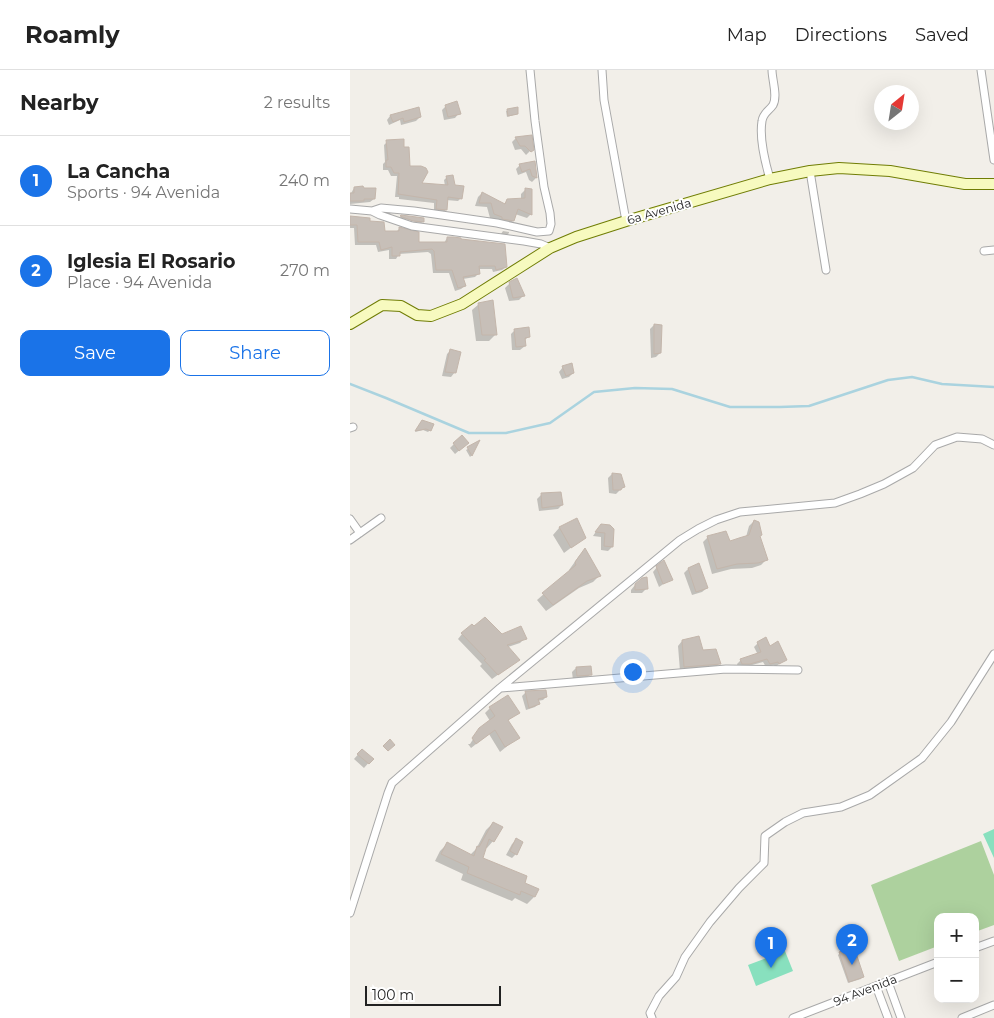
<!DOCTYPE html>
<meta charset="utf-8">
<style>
:root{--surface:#fff;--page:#f2f2f2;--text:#222;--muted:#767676;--line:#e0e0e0;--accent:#1a73e8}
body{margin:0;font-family:Montserrat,sans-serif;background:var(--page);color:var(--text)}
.controls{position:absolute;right:15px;bottom:15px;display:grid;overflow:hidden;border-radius:10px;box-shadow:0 5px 20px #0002}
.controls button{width:45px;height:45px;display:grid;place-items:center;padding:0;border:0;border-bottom:1px solid var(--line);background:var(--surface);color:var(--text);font:25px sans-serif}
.compass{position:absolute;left:524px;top:15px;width:45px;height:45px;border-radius:50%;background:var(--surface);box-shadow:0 5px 20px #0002;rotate:30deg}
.scale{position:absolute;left:15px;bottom:12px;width:136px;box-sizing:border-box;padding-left:5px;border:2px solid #222;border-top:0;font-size:14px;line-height:18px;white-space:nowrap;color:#222;-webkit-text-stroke:4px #fff;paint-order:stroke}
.you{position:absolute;left:282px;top:601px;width:18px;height:18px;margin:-12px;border:4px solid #fff;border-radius:50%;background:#1a73e8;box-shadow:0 0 0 8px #1a73e833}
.badge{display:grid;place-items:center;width:32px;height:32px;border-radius:50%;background:var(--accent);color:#fff;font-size:16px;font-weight:700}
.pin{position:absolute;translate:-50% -41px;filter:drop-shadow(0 1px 2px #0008)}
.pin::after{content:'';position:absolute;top:26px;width:18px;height:15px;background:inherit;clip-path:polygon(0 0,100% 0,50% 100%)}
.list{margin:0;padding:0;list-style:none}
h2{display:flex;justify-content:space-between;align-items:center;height:65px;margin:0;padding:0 20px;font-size:21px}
h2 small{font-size:16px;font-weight:400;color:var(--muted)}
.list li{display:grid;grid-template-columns:32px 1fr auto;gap:15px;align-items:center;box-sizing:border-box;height:90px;padding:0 20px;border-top:1px solid var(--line)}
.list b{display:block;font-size:19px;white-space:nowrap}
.list p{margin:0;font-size:16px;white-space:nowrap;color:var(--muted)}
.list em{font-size:16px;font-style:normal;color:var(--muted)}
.actions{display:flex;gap:10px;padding:15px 20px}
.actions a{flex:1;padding:11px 0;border:1px solid var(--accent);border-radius:10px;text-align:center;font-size:18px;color:var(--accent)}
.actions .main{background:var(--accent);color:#fff}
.map{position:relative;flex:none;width:644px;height:948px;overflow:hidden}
header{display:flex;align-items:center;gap:30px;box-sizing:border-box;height:70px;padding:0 25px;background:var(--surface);border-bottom:1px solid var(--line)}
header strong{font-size:24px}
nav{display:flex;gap:28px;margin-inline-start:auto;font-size:18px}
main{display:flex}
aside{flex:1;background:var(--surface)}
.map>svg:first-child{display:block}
</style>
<header>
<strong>Roamly</strong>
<nav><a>Map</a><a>Directions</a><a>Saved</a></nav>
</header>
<main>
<aside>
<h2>Nearby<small>2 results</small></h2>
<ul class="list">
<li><span class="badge">1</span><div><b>La Cancha</b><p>Sports · 94 Avenida</p></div><em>240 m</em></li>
<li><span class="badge">2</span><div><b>Iglesia El Rosario</b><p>Place · 94 Avenida</p></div><em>270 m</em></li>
</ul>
<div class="actions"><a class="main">Save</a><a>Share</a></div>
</aside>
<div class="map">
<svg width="644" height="948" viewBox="0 0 644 948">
<rect width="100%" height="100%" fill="#f2efe9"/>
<path fill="#add19e" d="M631,771L644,805V855L625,862V847H588V876L549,891L521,815Z"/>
<path fill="#88e0be" d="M644,759V788L633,764Z
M435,881L443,901L406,916L398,895Z"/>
<path fill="#0003" d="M96,36L109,43L105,48L94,50L92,40Z
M68,39L70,47L66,51L51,55L50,50L39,55L37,50L40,46Z
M158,40L167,44L157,47L156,41Z
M180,66L182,79L176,85L171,79L165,80L162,72L166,68Z
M37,72L59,97L70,114L95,116L94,110L97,107L111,128L108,131L96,130V140L93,143L84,142V133L49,129V127H45L47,106H41L38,100H33V94L35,92L34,75Z
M184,92L186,108L182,112L179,110L176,102L168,105L166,99L170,95Z
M4,118L24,129L20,132L0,134V125Z
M175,120H181V144L177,148L165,144L163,151L158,155L140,148L137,137L125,136L128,127L132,123L153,135L157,131L171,129V124Z
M51,146L73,149V152L71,153L50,148Z
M0,147L19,152L34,162H46L49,159L68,173H94L97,168L156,197L152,200L143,202L142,199H128L129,203L125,207L113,209L115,216L111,219L105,221L99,203H83L81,184L78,182L49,184L46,189H39V180L28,182L26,175H5L4,158H0Z
M153,161L159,162V163L157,165L151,164Z
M160,213L173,226L169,230L159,231L155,218Z
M129,234L146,264L139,271H126L122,240Z
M304,255L310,283L306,287L301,288L300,259Z
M165,260L179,266L174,271L175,276L170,280H162L161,264Z
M101,280L105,302L101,307L92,306L97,284Z
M213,297L223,303L219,307L212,309L209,302Z
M70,354L80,360L78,362L73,360L65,362Z
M128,373L121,386L120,387L116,380Z
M104,374L113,377L105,384L100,378Z
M262,404L270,405L274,416L266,424L259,423L258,408Z
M191,425L212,435L208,439L189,441L187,429Z
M226,450L235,467L214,483L203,465L209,458Z
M404,451L416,490L411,495L402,498L381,499L362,504L353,472L358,467L379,473L396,467L399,456Z
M260,456L262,477L258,481L251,480V467L243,466L247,460Z
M235,480L250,505L243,512L229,518L196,541L187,530L220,501L219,500L229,486Z
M348,495L357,518L352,522L342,525L334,503L338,499Z
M307,497L321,509L309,517L303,502Z
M285,515L296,519L292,523H281V520Z
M112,564L175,568L170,573L158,577L169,590L142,609L130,596L132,594L108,569Z
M332,571L352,581L369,594L365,598L330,601L328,576Z
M408,573L419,578L435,590L425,597L424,595L416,597L413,592L395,597H388L387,594L391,590L408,585L404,577Z
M226,598L241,604L236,608L223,610L222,602Z
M195,621L196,627L193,630L187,631L188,634L185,637L176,640L172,626L175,623Z
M140,638L168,643L157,651L168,667L150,682L139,664L121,678L118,674H120L129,660L140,651L135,643Z
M12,680L22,689L14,698L4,689Z
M143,753V771L137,778L135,777L131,789L173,813L184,827L177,834L165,828L162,831L111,810L113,804L85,791L90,781L97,774L120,785L126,779L136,760Z
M166,770V784L162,788L156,785L162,774Z
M490,883L512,907L511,909L498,913L488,885Z"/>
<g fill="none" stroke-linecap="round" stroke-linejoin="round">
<path stroke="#aad3df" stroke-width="2.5" d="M0,314L36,328L119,363H156L200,353L244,322L285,318L322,319L380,337H430L459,336L538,310L562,307L592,314L644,317"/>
</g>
<path fill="#c7bfb8" stroke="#c4b6ab" d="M107,31L111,44L98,47L95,35Z
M69,37L71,47L54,52L53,48L43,52L40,45Z
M168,37V44L158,46L157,39Z
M182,65L184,80L181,82L175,76H170L165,67Z
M54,69V77H59L60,96H71L76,98L78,102L72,113L98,115L96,106L103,105L105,115L114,116L112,129L98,127L97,140L86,139L87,130L48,124L49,103H44L41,97H36V90H38L36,70Z
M185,91L187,108L182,106L180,99L172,102L169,94Z
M13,116L14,118H26L25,129H14V131H0V123H4V117Z
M175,118L182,119V145L168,139L164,151L152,149V147L144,144L141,133H129L132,122L155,134L157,129L175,128Z
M51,145L74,148V152L63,151L50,146Z
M0,146L20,148V151L34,152L35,161H49V157L69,162V172H97V167H103L111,168V169L155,174L157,197L146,200L145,196H129L130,204L113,207L116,216L108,218L102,200H86L84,181L82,179L50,182V186H42V177L31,180L29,172H8L7,155H0Z
M167,208L175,226L163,228L159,212Z
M143,230L147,265H132L128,233Z
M304,254L312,255L311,283L304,284Z
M179,257L180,267L175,268L176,276L166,277L164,259Z
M100,279L111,282L106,303L95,302Z
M222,293L224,303L216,306L212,296Z
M72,350L84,354L81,361L76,359L65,361Z
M112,365L119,373L109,381L103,373Z
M130,370L122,386L117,377Z
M262,403L271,404L275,417L272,418L271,420H263Z
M211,422L213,435L192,438L191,423Z
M227,448L236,468L221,478L209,457Z
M404,450L409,452L412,465L410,466L418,490L408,493L387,494L367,499L357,466L376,461L380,471L389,468L399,465Z
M251,454L260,455L264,459L263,477L254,476L255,463L245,462Z
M235,478L251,506L237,511L203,535L192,523L226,495L225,492Z
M314,490L323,510L313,514L306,496Z
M349,493L358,518L346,522L338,498Z
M297,507L298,519L285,520V514L292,508Z
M135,547L152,564L171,556L177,569L157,575L170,590L148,605L134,590L136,589L111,563L122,554L124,556Z
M349,566L353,580L366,579L371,594L334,597L332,570Z
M416,567L420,576L428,571L437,590L429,594L428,592L420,594L417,589L400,594H392L390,589L411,582L407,572Z
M241,596L242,605L227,606L226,597Z
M196,620L197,627L188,629L190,634L179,638L175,621Z
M158,625L170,643L158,650L170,668L155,677L145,660L126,674L122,668L129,658L145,646L139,637Z
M40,669L45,675L38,681L33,676Z
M12,679L24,689L19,694L7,684Z
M143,752L153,757L144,772L139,769L133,788L177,806L175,813L189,819L185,827L171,821L170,825L117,803L119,797L91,784L97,772L124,786L127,776L129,777Z
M166,768L173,772L167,785L160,781Z
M504,877L514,907L499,912L489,882Z"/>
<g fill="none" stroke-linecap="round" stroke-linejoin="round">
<g stroke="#a9a9a9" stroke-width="9">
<path id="street" d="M252,0L254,30L276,151
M631,0L644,90
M460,101L476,200
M420,109C415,92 409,69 412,51C413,43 419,41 423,35C428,26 422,10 422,0
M0,139L22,141L30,145L62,156L174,171L191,174L200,178
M22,141L31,138L64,141L147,153L187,162L199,161L201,154L200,143L194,117L185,51L180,0
M634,181L644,180
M0,358L3,357
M0,449L10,463
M0,470L31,448
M151,618L376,599L448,600
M0,843L38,723L42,713L150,618L330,470L348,459L366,450L390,442L485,433L510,424L534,414L563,398L585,375L607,367L632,369L644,375
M625,878L644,871
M538,912L551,948
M526,916L538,948
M302,948L300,943L309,926L326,907L335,887L360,852L389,818L414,793L415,766L435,752L453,743L491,737L520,725L572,688L601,652L644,584
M443,948L588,892
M612,948L644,935"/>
</g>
<g stroke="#707d05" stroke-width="12">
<path id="secondary" d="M0,254L32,235L51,236L67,245L81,246L112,234L200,178L226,167L276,151L420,109L460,101L489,98L540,101L615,114H644"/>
</g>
<use href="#street" stroke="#fff" stroke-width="7"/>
<use href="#secondary" stroke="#f7fabf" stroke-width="10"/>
</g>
<g text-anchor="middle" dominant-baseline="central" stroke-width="4" stroke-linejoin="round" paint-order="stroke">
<g font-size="12" fill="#222" stroke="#fff">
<text transform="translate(309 141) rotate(-16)">6a Avenida</text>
<text transform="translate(515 920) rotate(-21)">94 Avenida</text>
</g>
</g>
</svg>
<div class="controls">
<button>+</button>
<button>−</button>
</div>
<svg class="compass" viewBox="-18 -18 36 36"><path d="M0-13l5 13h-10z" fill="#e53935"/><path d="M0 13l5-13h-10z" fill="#767676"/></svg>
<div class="scale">100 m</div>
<div class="you"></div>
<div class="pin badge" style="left:421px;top:898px">1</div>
<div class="pin badge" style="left:502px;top:895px">2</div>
</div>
</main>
